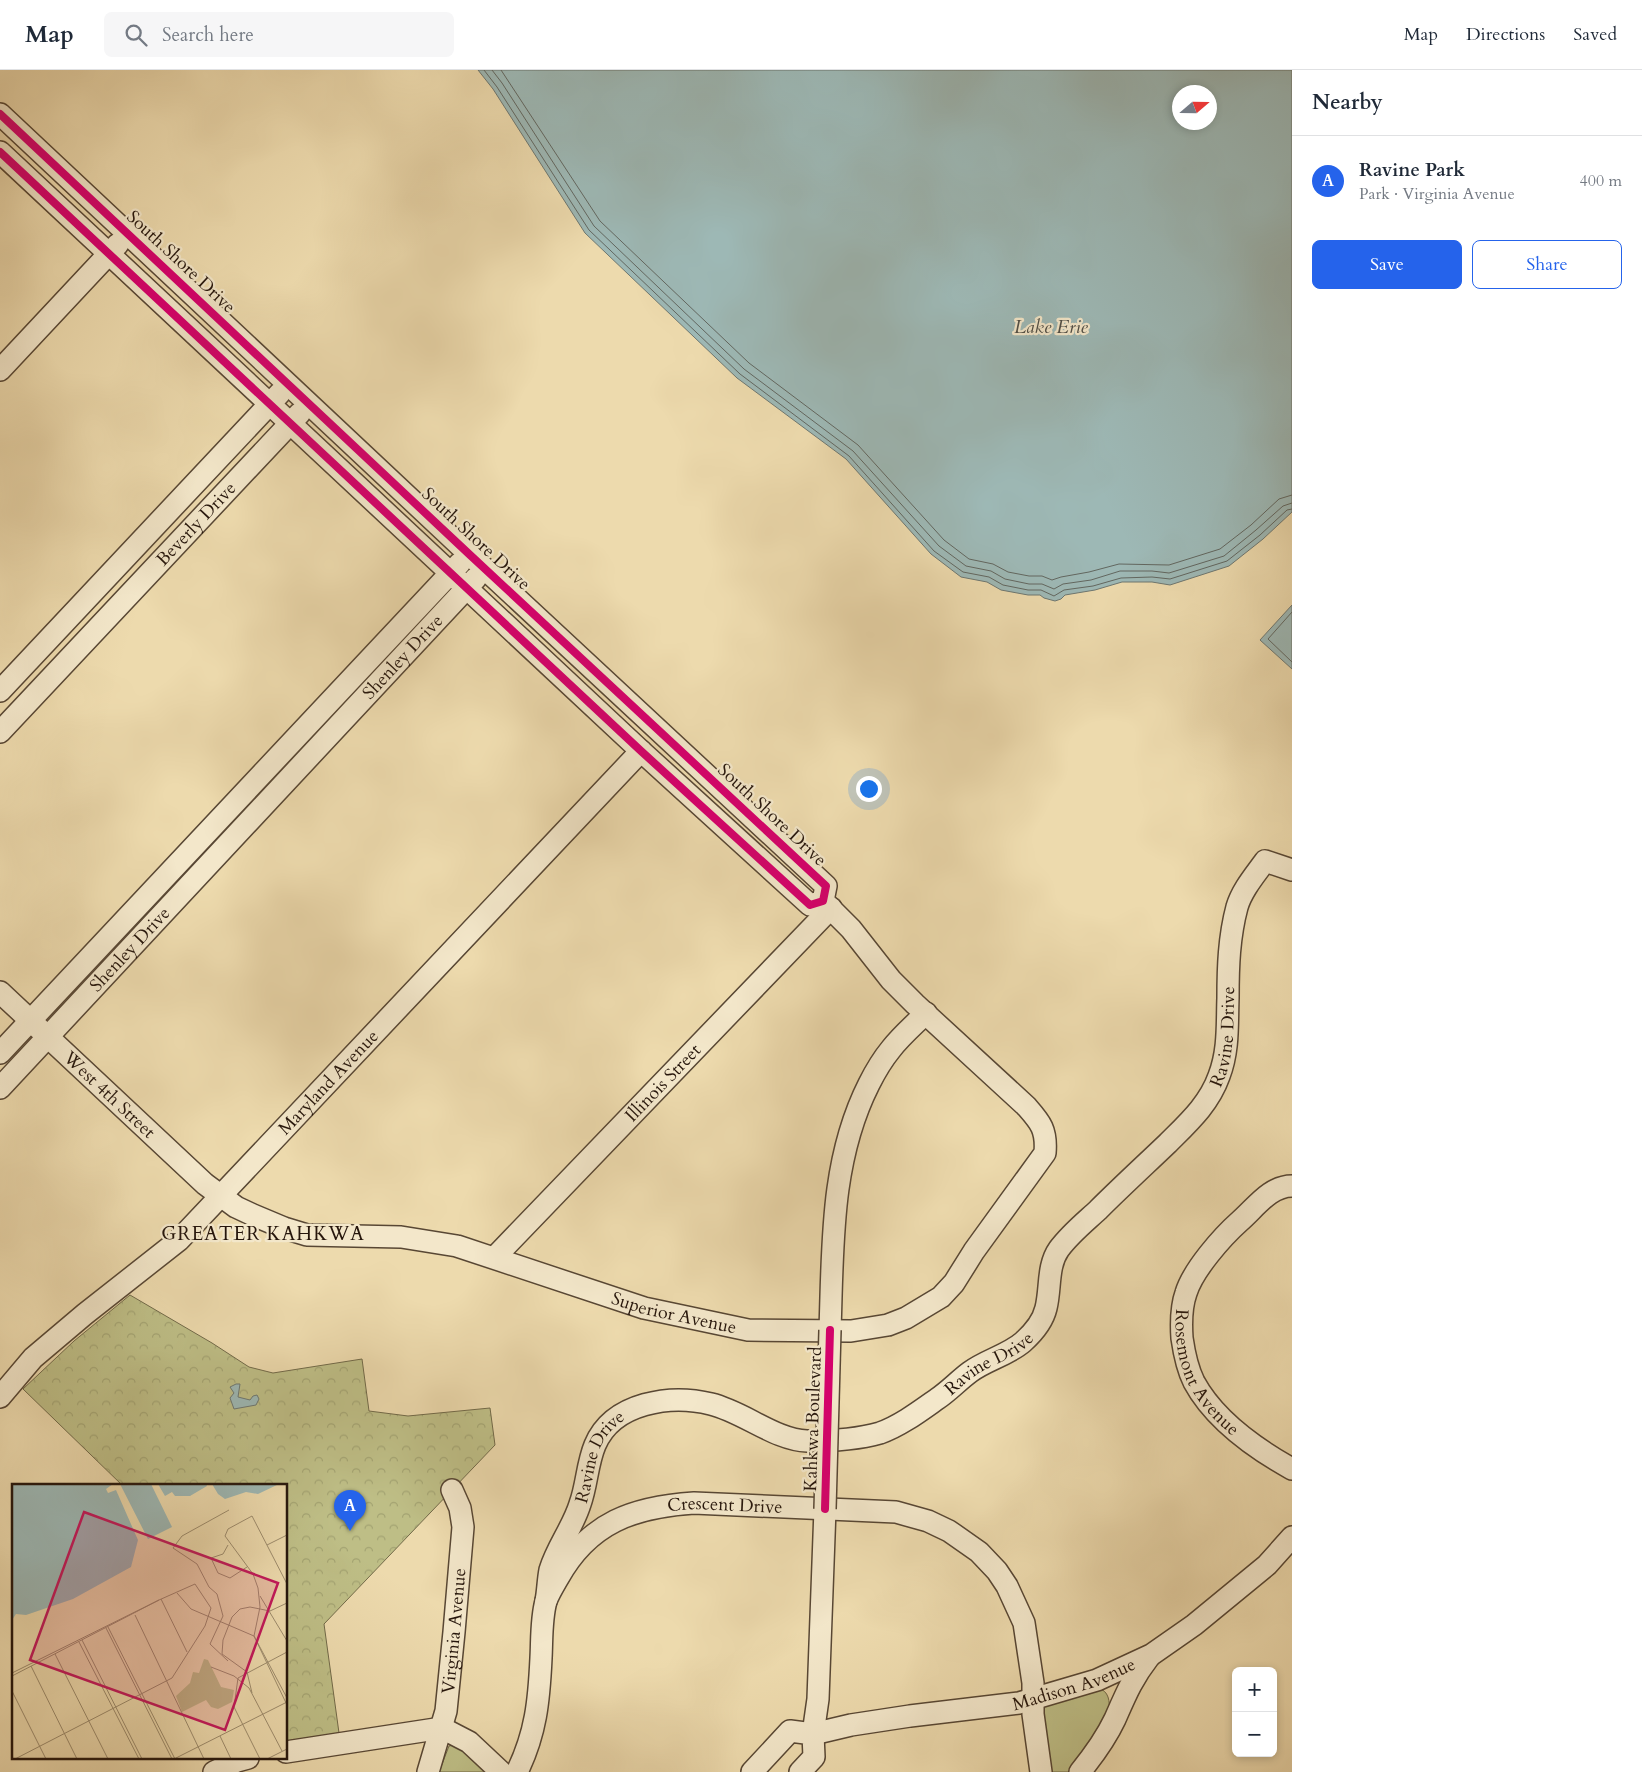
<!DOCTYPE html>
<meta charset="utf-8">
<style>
:root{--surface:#fff;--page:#f6f6f7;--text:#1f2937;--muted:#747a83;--line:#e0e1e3;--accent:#2563eb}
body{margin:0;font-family:Cardo,serif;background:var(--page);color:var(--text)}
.controls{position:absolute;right:15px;bottom:15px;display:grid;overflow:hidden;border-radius:8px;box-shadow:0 2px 8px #0003}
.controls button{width:45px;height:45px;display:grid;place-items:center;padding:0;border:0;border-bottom:1px solid var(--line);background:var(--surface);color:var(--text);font:25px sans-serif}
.compass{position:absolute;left:1172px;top:15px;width:45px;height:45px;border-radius:50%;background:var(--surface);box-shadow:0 2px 8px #0003;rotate:70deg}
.you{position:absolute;left:868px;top:718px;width:18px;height:18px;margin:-12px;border:4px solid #fff;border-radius:50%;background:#1a73e8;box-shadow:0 0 0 8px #1a73e833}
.badge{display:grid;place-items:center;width:32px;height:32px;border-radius:50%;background:var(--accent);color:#fff;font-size:16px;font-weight:700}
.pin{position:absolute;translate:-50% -41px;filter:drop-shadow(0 1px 2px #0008)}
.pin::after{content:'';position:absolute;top:26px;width:18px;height:15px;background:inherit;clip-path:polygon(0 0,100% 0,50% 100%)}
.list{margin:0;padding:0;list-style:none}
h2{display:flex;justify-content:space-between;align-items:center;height:65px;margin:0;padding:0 20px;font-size:21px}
h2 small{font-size:16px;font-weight:400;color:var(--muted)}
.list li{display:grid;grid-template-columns:32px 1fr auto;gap:15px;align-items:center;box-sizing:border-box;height:90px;padding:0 20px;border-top:1px solid var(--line)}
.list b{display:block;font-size:19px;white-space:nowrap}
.list p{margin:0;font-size:16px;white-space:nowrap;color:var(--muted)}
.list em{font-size:16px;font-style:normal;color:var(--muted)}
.actions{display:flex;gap:10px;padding:15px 20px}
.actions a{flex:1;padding:11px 0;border:1px solid var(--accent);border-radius:8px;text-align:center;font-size:18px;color:var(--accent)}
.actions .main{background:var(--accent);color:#fff}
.icon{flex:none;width:28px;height:28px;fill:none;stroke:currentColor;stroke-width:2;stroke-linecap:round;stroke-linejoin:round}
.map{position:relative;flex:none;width:1292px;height:1702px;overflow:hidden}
header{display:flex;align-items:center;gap:30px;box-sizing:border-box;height:70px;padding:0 25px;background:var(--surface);border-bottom:1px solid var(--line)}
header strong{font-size:24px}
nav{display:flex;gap:28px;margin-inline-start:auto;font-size:18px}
.search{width:350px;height:45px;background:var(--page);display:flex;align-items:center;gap:12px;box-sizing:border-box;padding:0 18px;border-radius:8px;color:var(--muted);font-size:19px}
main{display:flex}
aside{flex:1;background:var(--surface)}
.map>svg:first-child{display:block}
</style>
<header>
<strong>Map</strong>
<div class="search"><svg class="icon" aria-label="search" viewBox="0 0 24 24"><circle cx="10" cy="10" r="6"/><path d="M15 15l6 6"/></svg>Search here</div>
<nav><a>Map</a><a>Directions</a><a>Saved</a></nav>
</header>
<main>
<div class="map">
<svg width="1292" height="1702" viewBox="0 0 1292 1702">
<defs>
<pattern id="park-crowns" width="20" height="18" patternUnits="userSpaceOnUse" patternTransform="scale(1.25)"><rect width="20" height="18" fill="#bebe86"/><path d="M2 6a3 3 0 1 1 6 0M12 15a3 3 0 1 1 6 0" fill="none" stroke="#a3a372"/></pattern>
</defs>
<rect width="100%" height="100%" fill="#eddaad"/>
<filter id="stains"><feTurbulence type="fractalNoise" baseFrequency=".004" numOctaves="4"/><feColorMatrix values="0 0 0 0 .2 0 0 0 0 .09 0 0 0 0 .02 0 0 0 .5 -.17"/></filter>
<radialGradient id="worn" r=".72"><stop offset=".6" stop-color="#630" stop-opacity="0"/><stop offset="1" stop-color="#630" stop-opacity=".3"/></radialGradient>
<path fill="#bebe86" stroke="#726a49" d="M1098,1618C1109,1621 1110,1631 1109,1642L1071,1702H1048L1041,1642L1046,1635Z
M453,1675L458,1676L486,1702H439L449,1676Z"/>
<path fill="url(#park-crowns)" stroke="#726a49" d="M130,1225L212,1273L249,1297L273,1303L362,1289L369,1341L408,1346L490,1338L495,1375L324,1554L339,1663L286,1671V1416H123L23,1319L74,1271Z"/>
<path fill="#9db8b5" stroke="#6d7771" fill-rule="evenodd" d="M478,0H1292V442L1263,469L1229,496L1170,515L1152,512H1122L1095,520L1065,525L1061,529L1055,531L1044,528L1040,525H1028L1001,520L987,512L961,507L931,484L846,389L737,308L585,163L493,19ZM1180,22H1210V52H1180Z
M1292,535V599L1260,570Z
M236,1314H240L238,1327L250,1330L253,1326L257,1325L259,1329L256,1335L234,1339L230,1328L234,1323L230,1317Z"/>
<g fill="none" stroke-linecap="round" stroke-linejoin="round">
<path stroke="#626760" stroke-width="1" d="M484,0L497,17L589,160L740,304L849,386L934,481L963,502L989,507L1003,515L1028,520H1041L1054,526L1064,520L1093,516L1121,508L1152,507L1170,509L1227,491L1260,465L1287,440L1292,439
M492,0L502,13L594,156L744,299L853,381L939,476L966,496L991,501L1005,509L1029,514H1042L1054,519L1063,514L1091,510L1120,501H1152L1169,503L1224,486L1256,460L1283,436L1292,433
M501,0L600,151L749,293L858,375L944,470L969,489L993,494L1008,502L1029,506H1042L1052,510L1061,507L1089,502L1119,494L1169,495L1220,479L1251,455L1279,429L1292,425
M1292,542L1268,569L1292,592"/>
<g stroke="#584734" stroke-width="24">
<g id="minor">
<path d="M0,44L469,484L826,816L823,831L810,835L641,681L0,82"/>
<path d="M0,300L118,174"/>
<path d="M0,621L280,323"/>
<path id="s1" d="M0,662L300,343"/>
<path id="s2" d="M0,922L205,1114L236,1137L253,1145L284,1158L307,1165L401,1167L457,1176L644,1238L748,1260L851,1261L888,1255L906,1248L941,1227L954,1213L974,1181L1045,1083C1047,1059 1040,1052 1026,1036L915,934L891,910L851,859L823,831"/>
<path d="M0,983L460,493"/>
<path id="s3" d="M0,1018L476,508"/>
<path id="s4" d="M1292,1116C1270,1116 1256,1137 1240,1151C1222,1167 1193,1200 1186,1223C1181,1237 1181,1253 1182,1268C1184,1282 1187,1298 1194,1312C1214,1349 1256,1379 1292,1399"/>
<path id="s5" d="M495,1187L831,838"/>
<path d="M830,1260C833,1177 830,1091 869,1014C875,1002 882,990 891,979C901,966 914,955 926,943"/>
<path id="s6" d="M0,1327L33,1288L85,1244L179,1170L641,681"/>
<path id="s7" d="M825,1439L818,1629L813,1664L851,1655L910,1646L1019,1633L1097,1610L1151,1585L1194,1555L1267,1495L1292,1467"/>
<path id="s8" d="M546,1531C548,1521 548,1510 550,1500C557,1477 573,1457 580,1434C587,1415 587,1394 595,1375C613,1332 671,1324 711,1334C744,1342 775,1370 807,1371C829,1371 859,1369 880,1363C900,1356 920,1341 937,1329C949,1321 959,1310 970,1302C986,1290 1008,1285 1023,1272C1033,1263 1043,1251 1046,1238C1051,1218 1047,1196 1059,1179C1070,1164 1085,1152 1098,1140C1121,1117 1145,1095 1168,1073C1189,1052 1209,1034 1219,1006C1229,980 1227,954 1228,928C1228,897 1229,867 1237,837C1242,820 1255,805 1265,791L1292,800"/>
<path d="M286,1682L442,1658L469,1672L501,1702"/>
<path d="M214,1702L237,1691L248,1688"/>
<path id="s9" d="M428,1702L446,1641L454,1562L463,1457L460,1438L452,1420"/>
<path id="s10" d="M517,1702C536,1663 539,1631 541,1588C542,1570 541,1549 546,1531C549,1523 554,1515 558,1508C589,1452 634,1437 694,1433L896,1442L928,1451L949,1461L979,1482L997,1501L1007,1516L1024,1553L1033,1613V1644L1041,1702"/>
<path d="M752,1702L790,1661L813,1664L814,1687L800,1702"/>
<path d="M1080,1702C1093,1686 1106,1668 1115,1649C1126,1624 1132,1609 1149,1587"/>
</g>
</g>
<use href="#minor" stroke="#f3e7ca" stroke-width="21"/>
<g stroke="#584734" stroke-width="24" stroke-linecap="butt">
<path id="minor-bridge" d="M825,1439L830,1260"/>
</g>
<use href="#minor-bridge" stroke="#f3e7ca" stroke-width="21"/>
<g stroke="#f3e7ca" stroke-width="11">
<path id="cycleway" d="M0,44L469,484L826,816L823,831L810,835L641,681L0,82
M825,1439L830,1260"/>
</g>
<use href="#cycleway" stroke="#d6006c" stroke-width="8"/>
</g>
<g text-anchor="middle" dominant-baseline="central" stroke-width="4.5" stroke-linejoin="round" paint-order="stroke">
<g font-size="18" fill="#26160c" stroke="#f3e7ca">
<text transform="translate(181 192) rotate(43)">South Shore Drive</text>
<text stroke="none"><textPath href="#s1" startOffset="286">Beverly Drive</textPath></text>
<text transform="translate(476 469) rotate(43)">South Shore Drive</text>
<text stroke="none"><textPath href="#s3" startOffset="590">Shenley Drive</textPath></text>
<text transform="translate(772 745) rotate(43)">South Shore Drive</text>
<text stroke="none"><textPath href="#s3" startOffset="190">Shenley Drive</textPath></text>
<text stroke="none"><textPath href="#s8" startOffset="1025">Ravine Drive</textPath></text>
<text stroke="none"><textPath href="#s6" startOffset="456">Maryland Avenue</textPath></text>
<text stroke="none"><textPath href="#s5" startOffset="242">Illinois Street</textPath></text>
<text stroke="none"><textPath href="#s2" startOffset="150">West 4th Street</textPath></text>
<text stroke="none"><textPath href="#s2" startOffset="774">Superior Avenue</textPath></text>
<text stroke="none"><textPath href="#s8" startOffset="605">Ravine Drive</textPath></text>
<text stroke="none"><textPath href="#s4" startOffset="242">Rosemont Avenue</textPath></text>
<text transform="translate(813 1349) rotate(-88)">Kahkwa Boulevard</text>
<text stroke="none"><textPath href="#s8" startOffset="156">Ravine Drive</textPath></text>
<text stroke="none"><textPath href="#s10" startOffset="395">Crescent Drive</textPath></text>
<text stroke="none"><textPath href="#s9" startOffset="144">Virginia Avenue</textPath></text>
<text stroke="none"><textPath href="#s7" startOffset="492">Madison Avenue</textPath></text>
</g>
<g font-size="19" font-style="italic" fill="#504f47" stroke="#f3e7ca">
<text x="1051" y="257">Lake Erie</text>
</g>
<g font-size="19" letter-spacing="1" fill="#26160c" stroke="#f3e7ca">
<text x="263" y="1164">GREATER KAHKWA</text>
</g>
</g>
<g transform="translate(12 1414)">
<rect width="275" height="275" fill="#eddaad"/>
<path d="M192,175L196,176L209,203L222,206L220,218L206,225L199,223L194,216L170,228L164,212L178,199L181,188L187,189Z" fill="#bebe86"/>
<path d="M0,0H101L94,5L96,9L104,6L126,56L119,83L61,115L14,131L4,130L0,136ZM108,0H139L160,43L136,55ZM146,0H194L195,2L178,12H163L160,8L153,12ZM200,0H267L246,10L234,8L213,15L206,10Z" fill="#9db8b5"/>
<path fill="none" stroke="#9d8c6d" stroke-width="1" d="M216,61L211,70L199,74L206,89L218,94L235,83M255,61L275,51M165,109L179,125L242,152L248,123L246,104L241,90L213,52L216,45L240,32L275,100M248,112L275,157M149,115L175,168M123,131L192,275M96,143L163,275M94,144L160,275M70,156L130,275M67,158L127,275M43,170L96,275M216,177L198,160L211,132L205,110L197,103L185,80L161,64L170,52L217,26M19,182L65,275M199,183L222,192L237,204L270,267M0,189L147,116L0,192M0,207L34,275M240,209L235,188L210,170L211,156L220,133L228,125L238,123L258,127L275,119M275,214L242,152L275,221M208,252L219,275M3,275L160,194L193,142L199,124L183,100L147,116M162,275L275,218M248,275L222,223L226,194L275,168M255,275L275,265"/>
<path fill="#c2185b" fill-opacity="0.15" stroke="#c2185b" stroke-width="2.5" d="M72,28L266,99L213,246L18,176Z"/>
<rect width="275" height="275" fill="none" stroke="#26160c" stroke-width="2.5"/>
</g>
<rect width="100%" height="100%" filter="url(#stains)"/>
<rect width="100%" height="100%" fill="url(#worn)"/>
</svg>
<div class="controls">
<button>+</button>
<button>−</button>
</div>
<svg class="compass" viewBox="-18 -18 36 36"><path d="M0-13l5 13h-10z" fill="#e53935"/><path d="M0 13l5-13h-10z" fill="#747a83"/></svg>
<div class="you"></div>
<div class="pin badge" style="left:350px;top:1461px">A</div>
</div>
<aside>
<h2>Nearby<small></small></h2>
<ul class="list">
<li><span class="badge">A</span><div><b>Ravine Park</b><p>Park · Virginia Avenue</p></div><em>400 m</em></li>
</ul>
<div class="actions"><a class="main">Save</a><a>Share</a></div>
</aside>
</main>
